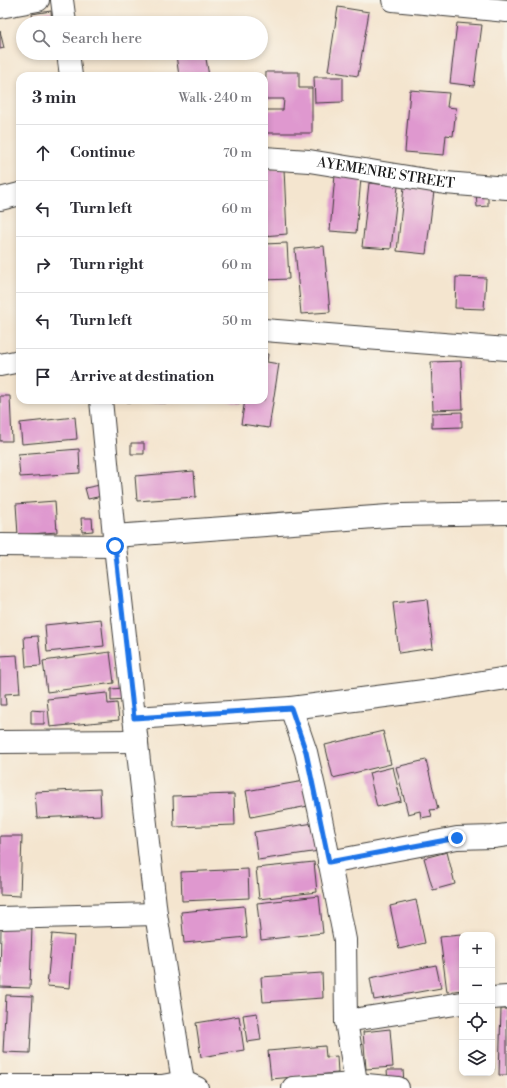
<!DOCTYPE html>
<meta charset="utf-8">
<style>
:root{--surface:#fff;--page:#f2f2f3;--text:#2b2b33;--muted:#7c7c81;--line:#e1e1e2}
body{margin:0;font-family:"Libre Bodoni",serif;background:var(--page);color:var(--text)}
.controls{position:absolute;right:12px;bottom:12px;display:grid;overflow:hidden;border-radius:8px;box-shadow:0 2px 6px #0003}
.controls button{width:36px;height:36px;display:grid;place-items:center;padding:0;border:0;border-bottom:1px solid var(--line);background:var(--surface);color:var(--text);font:20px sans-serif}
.stop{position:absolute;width:12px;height:12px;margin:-9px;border:3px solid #1a73e8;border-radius:50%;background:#fff}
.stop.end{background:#1a73e8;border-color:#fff;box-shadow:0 1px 4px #0008}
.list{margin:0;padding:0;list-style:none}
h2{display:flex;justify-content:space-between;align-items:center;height:52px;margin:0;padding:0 16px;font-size:17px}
h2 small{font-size:13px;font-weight:400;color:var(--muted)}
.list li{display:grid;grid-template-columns:26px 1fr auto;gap:12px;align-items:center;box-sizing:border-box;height:56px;padding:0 16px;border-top:1px solid var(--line)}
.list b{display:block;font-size:15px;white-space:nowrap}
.list em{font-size:13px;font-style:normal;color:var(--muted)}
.icon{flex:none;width:22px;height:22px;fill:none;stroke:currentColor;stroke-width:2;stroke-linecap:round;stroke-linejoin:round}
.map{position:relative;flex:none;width:507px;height:1088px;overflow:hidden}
.search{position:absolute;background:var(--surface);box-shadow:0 2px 6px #0003;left:16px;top:16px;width:252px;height:44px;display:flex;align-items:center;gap:10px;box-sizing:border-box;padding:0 14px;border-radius:22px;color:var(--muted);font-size:15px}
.panel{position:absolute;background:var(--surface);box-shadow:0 2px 6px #0003;left:16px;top:72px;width:252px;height:332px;border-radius:12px}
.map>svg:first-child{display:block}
</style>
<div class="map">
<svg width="507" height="1088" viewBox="0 0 507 1088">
<rect width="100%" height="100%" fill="#f7f3e8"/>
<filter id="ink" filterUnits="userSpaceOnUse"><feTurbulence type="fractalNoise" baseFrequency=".025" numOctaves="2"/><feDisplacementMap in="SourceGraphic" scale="8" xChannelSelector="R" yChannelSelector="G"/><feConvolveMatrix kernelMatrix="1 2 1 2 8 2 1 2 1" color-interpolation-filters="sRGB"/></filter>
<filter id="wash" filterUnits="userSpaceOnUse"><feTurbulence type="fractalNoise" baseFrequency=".012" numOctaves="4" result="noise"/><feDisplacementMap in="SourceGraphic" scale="16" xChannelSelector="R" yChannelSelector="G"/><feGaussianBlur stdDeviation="0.9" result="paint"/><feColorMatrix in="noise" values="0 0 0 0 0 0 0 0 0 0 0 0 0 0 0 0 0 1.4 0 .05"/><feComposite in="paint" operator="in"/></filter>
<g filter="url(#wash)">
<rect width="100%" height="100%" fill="#f4e5cf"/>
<g id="blocks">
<path fill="#df98cf" d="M338,7L369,12L358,76L328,71Z
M51,11L52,23H33L32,14Z
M457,23L482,25L474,86L450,83Z
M0,31L4,48L0,49Z
M186,53H205L209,76H179L176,55Z
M266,72H299V88H312V133H266V110H283L284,99H265Z
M314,77H343V102L315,103Z
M410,90L449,93L447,107L456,108L453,136L446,135L444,155L405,152Z
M284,169L287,234L264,236V170Z
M335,175L361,178L356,233L330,231Z
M369,183L398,186L391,249L362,247Z
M404,187L434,191L426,254L397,251Z
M476,189H488V206L477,207Z
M287,243L289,279L264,280V244Z
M324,246L330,312L301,314L295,249Z
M456,277L486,278L484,309L455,308Z
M264,354H268L267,362L279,364L269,428L241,424L245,400H264Z
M461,361L463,409L433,410L431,362Z
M0,396H10L12,441H0Z
M127,400H167V403L127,402Z
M225,400H241L240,404Z
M462,412V427L432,428V413Z
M75,417L77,439L22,444L20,423Z
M131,443H144V454H131Z
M79,449L80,473L20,477L18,454Z
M194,471L196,497L137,501L135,476Z
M100,485L102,496L88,499L85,488Z
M55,501L57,532L18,535L16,504Z
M81,518H92L93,531L82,532Z
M427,599L433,648L399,653L393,603Z
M101,619L104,646L47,652L45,625Z
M38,636L41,666L26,667L24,637Z
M110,652L114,683L47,692L43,661Z
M17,655L20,693L5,694L6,705H0V656Z
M124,688L125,700L111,701V689Z
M107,693L108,704L117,703L119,720L50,727L47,699Z
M31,710L44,711V724H31Z
M383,731L391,764L333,778L325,745Z
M426,760L438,809L430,810L432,816L421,818L420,811L408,814L396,767Z
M393,767L401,801L377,807L369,773Z
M304,781L308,806L251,817L246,791Z
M100,789L101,815L37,818L35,792Z
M234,794L235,825L174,827L173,796Z
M314,823L319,851L258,860L254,832Z
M0,836H22L20,896L0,895Z
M447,852L455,884L433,890L424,858Z
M314,862L317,892L259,899L256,868Z
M248,869L249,898L182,901L181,872Z
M319,896L323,933L261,940L257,903Z
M416,900L425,943L399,949L390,906Z
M244,906L247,937L184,943L181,912Z
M1,926L32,927L30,988L0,987Z
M52,934L74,936L70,988L47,986Z
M461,935L462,938V990L447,992L440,937Z
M436,965L441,988L374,1000L370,978Z
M322,973L323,998L263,1002L261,977Z
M6,995L33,996L30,1053L3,1052Z
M501,1009H507V1075H499Z
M257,1013L261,1040L247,1042L243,1015Z
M239,1016L244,1050L201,1057L196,1023Z
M390,1029L393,1067L366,1069L363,1032Z
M325,1046L326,1057L337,1056L338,1073L271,1079L268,1051Z
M492,1053H493L494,1070H492Z
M387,1070H403L404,1082H388Z"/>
</g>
</g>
<g filter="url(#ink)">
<use href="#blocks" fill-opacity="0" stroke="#3c3a37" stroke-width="1"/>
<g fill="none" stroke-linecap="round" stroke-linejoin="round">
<g stroke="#3c3a37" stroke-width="24">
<g id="minor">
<path d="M62,0L65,23"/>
<path d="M393,0L507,11"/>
<path d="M0,7L38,0"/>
<path d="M68,53L71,76"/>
<path id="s1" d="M264,158L309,161L445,183L507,188"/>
<path d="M0,199L20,194"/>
<path d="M264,330L507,349"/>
<path d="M0,365L20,361"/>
<path d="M101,400L115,546L156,914L184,1088"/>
<path d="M114,536L402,515L507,513"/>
<path d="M0,545L115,546"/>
<path d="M291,708L306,752L319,809L345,940L346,1021L357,1088"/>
<path d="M134,718L291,708L432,690L507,678"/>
<path d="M0,742L137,741"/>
<path d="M329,862L457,838L493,837L507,835"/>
<path d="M0,918L156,914"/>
<path d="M492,998L507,997"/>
<path d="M346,1021L462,1003"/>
<path d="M0,1086H162L184,1082L197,1088"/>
<path d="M293,1088L356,1084L398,1088"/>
</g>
</g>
<use href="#minor" stroke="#fff" stroke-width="22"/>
</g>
</g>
<g fill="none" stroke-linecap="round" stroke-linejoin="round" filter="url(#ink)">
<path stroke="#1a73e8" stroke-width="5" d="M115,546L134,718L291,708L306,752L329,862L457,838"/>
</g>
<g text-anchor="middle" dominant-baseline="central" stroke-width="4" stroke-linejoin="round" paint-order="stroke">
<g font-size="14" fill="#1c1c1c" stroke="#f7f3e8">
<text stroke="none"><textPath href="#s1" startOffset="123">AYEMENRE STREET</textPath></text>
</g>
</g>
</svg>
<div class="controls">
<button>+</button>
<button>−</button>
<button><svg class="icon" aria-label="locate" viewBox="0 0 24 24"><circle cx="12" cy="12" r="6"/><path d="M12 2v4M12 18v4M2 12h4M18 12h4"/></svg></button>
<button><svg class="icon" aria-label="layers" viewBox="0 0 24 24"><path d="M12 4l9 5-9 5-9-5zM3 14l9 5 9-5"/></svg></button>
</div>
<div class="stop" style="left:115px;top:546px"></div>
<div class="stop end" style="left:457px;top:838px"></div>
<div class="search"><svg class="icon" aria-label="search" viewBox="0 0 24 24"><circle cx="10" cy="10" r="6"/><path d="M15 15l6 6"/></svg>Search here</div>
<section class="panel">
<h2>3 min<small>Walk · 240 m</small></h2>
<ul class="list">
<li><svg class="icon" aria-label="ahead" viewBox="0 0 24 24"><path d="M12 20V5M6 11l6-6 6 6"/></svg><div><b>Continue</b></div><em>70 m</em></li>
<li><svg class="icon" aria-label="left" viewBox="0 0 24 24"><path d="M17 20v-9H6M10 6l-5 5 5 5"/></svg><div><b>Turn left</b></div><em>60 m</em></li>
<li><svg class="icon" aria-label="right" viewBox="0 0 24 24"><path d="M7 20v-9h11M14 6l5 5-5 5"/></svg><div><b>Turn right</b></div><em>60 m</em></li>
<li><svg class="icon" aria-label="left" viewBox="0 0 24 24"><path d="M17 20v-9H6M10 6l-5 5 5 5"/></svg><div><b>Turn left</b></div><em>50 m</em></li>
<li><svg class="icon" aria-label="arrive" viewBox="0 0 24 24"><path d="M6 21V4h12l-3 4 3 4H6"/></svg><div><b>Arrive at destination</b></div></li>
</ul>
</section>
</div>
